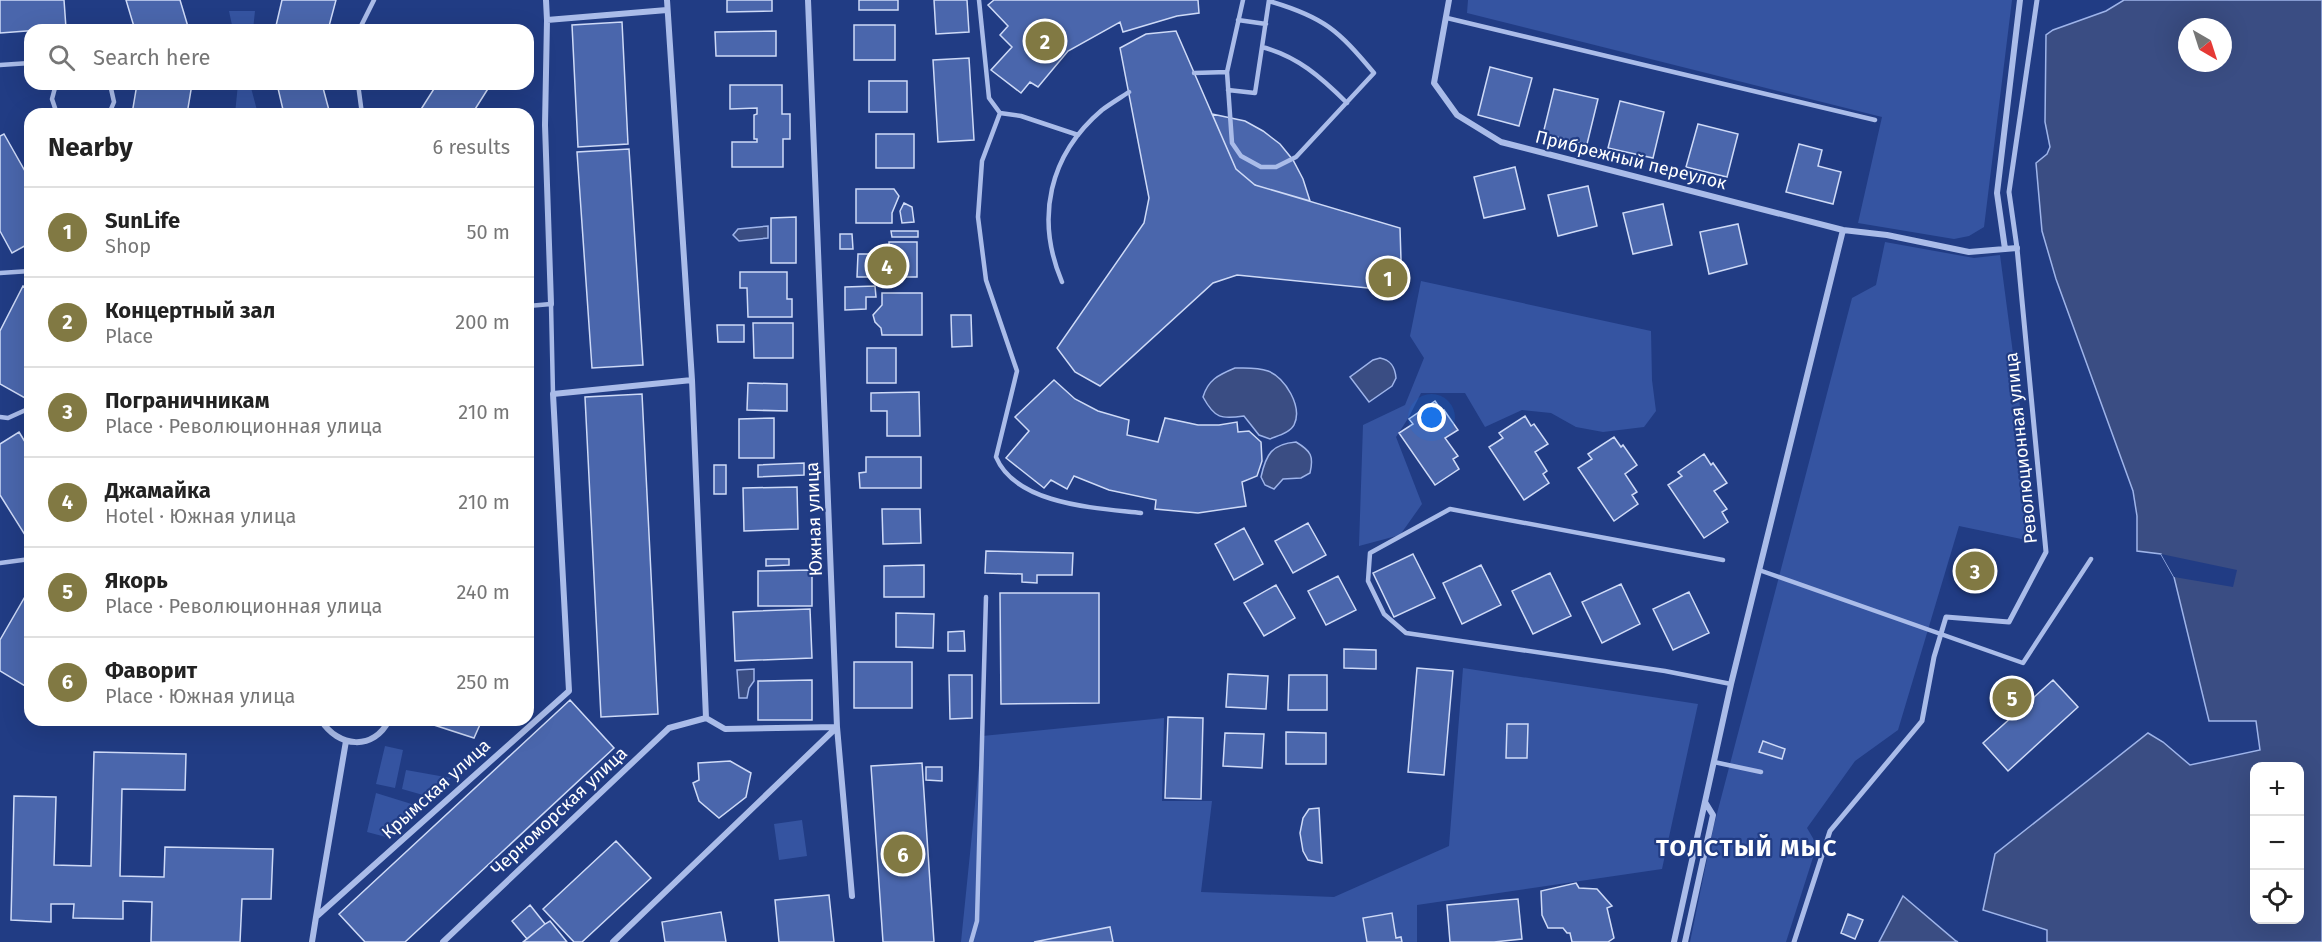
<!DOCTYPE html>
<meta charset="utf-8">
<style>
:root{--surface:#fff;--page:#f2f2f2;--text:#222;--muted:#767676;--line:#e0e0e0;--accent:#817943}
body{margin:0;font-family:"Fira Sans",sans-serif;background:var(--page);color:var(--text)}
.controls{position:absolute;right:18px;bottom:18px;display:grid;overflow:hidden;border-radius:12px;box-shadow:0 6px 24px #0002}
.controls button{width:54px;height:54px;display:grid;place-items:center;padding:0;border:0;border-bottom:2px solid var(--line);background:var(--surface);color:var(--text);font:30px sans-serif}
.compass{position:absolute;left:2178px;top:18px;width:54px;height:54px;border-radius:50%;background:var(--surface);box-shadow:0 6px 24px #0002;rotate:141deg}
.you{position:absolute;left:1432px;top:418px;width:21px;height:21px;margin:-15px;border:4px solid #fff;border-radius:50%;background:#1a73e8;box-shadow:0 0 0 9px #1a73e833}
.badge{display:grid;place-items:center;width:39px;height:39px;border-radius:50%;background:var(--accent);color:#fff;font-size:20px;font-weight:700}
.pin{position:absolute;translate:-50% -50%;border:3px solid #fff;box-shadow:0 2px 6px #0006}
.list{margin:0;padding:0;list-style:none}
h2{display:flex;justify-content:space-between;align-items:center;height:78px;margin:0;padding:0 24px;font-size:26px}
h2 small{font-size:20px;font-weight:400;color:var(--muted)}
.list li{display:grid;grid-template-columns:39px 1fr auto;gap:18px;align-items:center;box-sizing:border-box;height:90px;padding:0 24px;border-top:2px solid var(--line)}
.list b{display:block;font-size:22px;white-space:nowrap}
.list p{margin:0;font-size:20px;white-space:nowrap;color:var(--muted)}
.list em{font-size:20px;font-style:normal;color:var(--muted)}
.icon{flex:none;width:33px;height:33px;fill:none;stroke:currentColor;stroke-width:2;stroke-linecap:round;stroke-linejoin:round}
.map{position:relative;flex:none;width:2322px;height:942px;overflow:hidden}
.search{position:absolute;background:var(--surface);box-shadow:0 6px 24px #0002;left:24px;top:24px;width:510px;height:66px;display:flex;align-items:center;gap:15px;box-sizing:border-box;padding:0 21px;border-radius:18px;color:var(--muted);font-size:22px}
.panel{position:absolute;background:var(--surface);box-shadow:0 6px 24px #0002;left:24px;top:108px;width:510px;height:618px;border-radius:18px}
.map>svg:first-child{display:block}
</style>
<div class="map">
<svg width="2322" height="942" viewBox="0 0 2322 942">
<rect width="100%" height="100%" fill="#213c84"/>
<path fill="#3554a1" d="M1468,0H2012L1984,227L1969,236L1954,239L1858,223L1882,117L1467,13Z
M229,11H255L253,30H233Z
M238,84H250L258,114H235Z
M1885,242L1974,258L2000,255L2026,452L2031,541L1959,526L1898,730L1855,761L1807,828L1817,845L1786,942H1690L1714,825L1852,298L1876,285Z
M1421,281L1651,331L1652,380L1656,411L1644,427L1603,432L1576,427L1551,413L1522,410L1485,427L1465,393H1421L1409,417L1396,437L1422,504L1400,535L1359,546L1363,425L1405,405L1424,358L1410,336Z
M1463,668L1698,704L1662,869L1417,905V942H961L982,736L1164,718L1162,801H1212L1201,892L1334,897L1449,846Z
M385,746L403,750L395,788L376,784Z
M406,770L451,778L430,797L402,789Z
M376,793L418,806L386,837L367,832Z
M802,820L807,856L779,860L774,824Z"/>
<path fill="#3a4d83" stroke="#9eb4ea" stroke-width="1.5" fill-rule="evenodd" d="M2124,0H2322V942H2047V930L1983,910L1995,854L2148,733L2163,742L2190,765L2260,750L2256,721H2209L2174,577L2161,554L2137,551V516L2133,491L2056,279L2042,231L2036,163L2047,154L2050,147L2045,122L2046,35L2053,30L2106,11ZM2187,27H2223V63H2187ZM2254,766H2300V920H2254Z
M768,226V238L739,241L733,235L738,229Z
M1380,358C1391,360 1395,367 1396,378L1392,386L1369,402L1350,377L1373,360Z
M1235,368C1246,368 1257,367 1268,371C1285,377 1303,407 1294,425C1290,433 1277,436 1270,439L1259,435L1244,416C1221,419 1215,419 1203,397C1208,380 1218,375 1235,368Z
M1296,442C1311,451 1314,456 1310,473L1301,478L1283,479L1274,489L1265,485L1261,477C1266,454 1272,444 1296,442Z
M754,669V681L749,688L747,698H739L737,670Z
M1903,896L1956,941L1958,942H1879Z"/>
<path fill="#213c84" d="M2161,554L2237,570L2233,587L2174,577Z"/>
<path fill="#4a66ac" stroke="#cedaf7" stroke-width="1.5" d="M0,0H64L66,28L0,33Z
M126,0H180L189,30H135Z
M282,0H336L328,30H275Z
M727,0H772V11L727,12Z
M859,0H898V10H859Z
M934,0H967L969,32L936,34Z
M994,0H1198L1199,13L1177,16L1123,32L1120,22L1068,51L1038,87L1030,82L1021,93L991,70L1012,47L1000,35L1008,26L988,5Z
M622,22L628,144L578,147L572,25Z
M854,25H895V60H854Z
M776,31V56H716L715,32Z
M1176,31L1236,169L1255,185L1400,228L1401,260L1388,290L1237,275L1213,283L1100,386L1075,372L1057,348L1144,223L1149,198L1120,48L1146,34Z
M969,58L974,140L938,142L933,60Z
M1490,67L1532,78L1519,126L1478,115Z
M869,81H907V112H869Z
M137,84H192L187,114H132Z
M277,84H322L330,114H284Z
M437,84H491L472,114H418Z
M730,85H782V114H790V139H783V167H732V142H757V139H754V115L757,114V108L730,109Z
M1554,89L1598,99L1587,144L1543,134Z
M1620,101L1664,112L1653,158L1608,148Z
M1212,114L1245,121L1263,131L1280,144L1293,160L1303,179L1310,201L1255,185L1236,169Z
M1698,124L1738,134L1727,177L1686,167Z
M4,134L30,180V243L12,253L0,231V136Z
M876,134H914V168H876Z
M1799,144L1822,150L1818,166L1841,172L1833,204L1786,192Z
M629,149L643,365L592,368L577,152Z
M1515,167L1525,209L1484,218L1474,177Z
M1588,186L1597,226L1558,236L1548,195Z
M856,189H894L899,196L892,213V223H856Z
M904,203L912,207L914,222L902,223L900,211Z
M1663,204L1672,245L1633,254L1623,213Z
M796,217V263H771V218Z
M1738,224L1747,264L1709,274L1700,232Z
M891,231H918V237H892Z
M840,234H852L853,249H840Z
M889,242H917V277H857L858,254H889Z
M740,272H787V299H792V317H748L747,288H740Z
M23,286L30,290V389L25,398L0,384V331Z
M875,286L876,297H866V309L845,310V287Z
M882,293H922V335H882L881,328L875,322L873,315L882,305Z
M951,315H971L972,346L952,347Z
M753,323H793V358H754Z
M717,325H744V342H718Z
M867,348H896V383H867Z
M1054,380L1075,399L1098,411L1129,420L1127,435L1158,442L1165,418L1198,425H1219L1237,422L1238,432L1249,431L1261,442L1262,461L1257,476L1242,482L1246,506L1198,513L1155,509L1156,500L1109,490L1074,476L1067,489L1051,480L1044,488L1006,458L1029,431L1015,417Z
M748,383L787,384V411L747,410Z
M919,392L920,436H887V411H871V393Z
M642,394L658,714L601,717L585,397Z
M1435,401L1442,411L1444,410L1458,430L1445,438L1458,456L1453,459L1459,469L1435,485L1399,433L1413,424L1409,419Z
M1525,416L1531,426L1534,424L1548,444L1535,452L1547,471L1543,474L1549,483L1524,500L1489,447L1503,438L1499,433Z
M774,418V458H739V419Z
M19,432L30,450V543L0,495V444Z
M1614,437L1621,447L1623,445L1637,465L1625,474L1637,492L1632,495L1638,504L1614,521L1578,468L1592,459L1588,454Z
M1704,454L1711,465L1713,463L1727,483L1714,491L1727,509L1722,512L1728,522L1704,538L1668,485L1682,476L1678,472Z
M866,457H921V488H860L859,473L866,472Z
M804,463V475L758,477V465Z
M714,465H726V494H714Z
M797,487L798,529L744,531L743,488Z
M882,509H920L921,543L883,544Z
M1308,523L1326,555L1293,573L1275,541Z
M1244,528L1263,564L1234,580L1215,544Z
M986,551L1073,553L1072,575H1037V583L1022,582V574L985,573Z
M1413,554L1435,598L1394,617L1373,573Z
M766,559H789V565L766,566Z
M924,565V597H884V566Z
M1481,565L1501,605L1462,624L1443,583Z
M812,570V606H758V571Z
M1550,573L1571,616L1533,634L1512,591Z
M1338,576L1356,610L1326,625L1308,591Z
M1621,584L1640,624L1602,643L1582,602Z
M1276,585L1295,618L1264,636L1244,603Z
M30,588V689L0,671V640Z
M1689,592L1709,633L1673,650L1653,609Z
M1000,593H1099V703L1001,704Z
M810,609L812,658L735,661L733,612Z
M896,613L934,614L933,648L896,647Z
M964,631L965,651H948V632Z
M1344,649L1376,650V669L1344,668Z
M854,662H912V708H854Z
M1417,668L1453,671L1444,775L1408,772Z
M1228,674L1268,676L1266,709L1226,707Z
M949,675H972V718L950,719Z
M1289,675H1327V710H1288Z
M812,680V720H758V681Z
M2053,680L2078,707L2008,771L1983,743Z
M570,700L614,748L405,942H365L339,914Z
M1168,717L1203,718L1201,799L1165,798Z
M429,720H482L474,738L434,725Z
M1507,724H1528L1527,758H1506Z
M1286,732L1326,733V764H1286Z
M1225,733L1264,734L1262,768L1223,766Z
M1763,741L1785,749L1782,759L1759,752Z
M94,752L186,754L185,790L122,789L120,876L164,877L165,847L273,849L271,899H242L240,942H151L152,902L123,901V919L73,918L74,904H51V922L11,920L14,796L56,797L54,865L91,866Z
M730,761L751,773L746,797L719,818L699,801L693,783L699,780L698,763Z
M922,763L934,942H883L871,766Z
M926,767H942V781L926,780Z
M1319,808L1322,863L1308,860L1303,851L1300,833L1303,818L1309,809Z
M616,841L651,878L582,942H574L543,909Z
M1576,883L1579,888L1597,889L1612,906L1607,908L1614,938L1608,942H1572L1570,933H1567L1563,928H1548L1542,915L1541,891Z
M829,895L834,942H779L775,900Z
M1518,899L1522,939L1494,942H1450L1447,905Z
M530,905L545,924L527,939L512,921Z
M721,912L726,942H665L662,922Z
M1392,913L1396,938L1401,937L1402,942H1367L1363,918Z
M1848,914L1863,920L1855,939L1841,933Z
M550,921L567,942H523L545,924Z
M1110,927L1113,942H1034Z"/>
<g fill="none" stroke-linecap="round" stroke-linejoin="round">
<path stroke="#aabce9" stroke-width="4.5" d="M979,0L989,98L1000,113
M1243,0L1227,72L1232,143L1241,156L1261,167H1276L1296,157L1374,73C1338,30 1324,17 1269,1
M1269,0L1262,47C1297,56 1321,77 1347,103
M1447,18L1875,120
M1238,20L1266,24
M359,30L374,0
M0,65L30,63
M1194,73L1227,72
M56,84L52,99L57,114
M358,84L362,114
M1228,90L1255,93L1262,47
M109,114L114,102L110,84
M1078,135L1021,116L1000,113L982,161L978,217L986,280L1017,371L996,457C1016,505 1097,508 1141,513
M0,273L30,271
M1062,282C1035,218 1049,155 1102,110C1110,104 1120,98 1129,92
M528,306L551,304L553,394
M0,417L8,418L30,408
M1723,560L1450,509L1370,553L1368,581L1384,614L1406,633L1665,671L1731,684
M0,563L30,559
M1759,570L2023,663L2091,559
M1714,762L1761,772
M971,942L977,921L986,597"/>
<path stroke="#aabce9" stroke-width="5" d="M1794,942L1830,831L1922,721L1934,657L1946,617L2009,622L2046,552L2017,248L2009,192L2037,0"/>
<path stroke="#aabce9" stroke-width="6" d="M546,0L547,20
M667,0L692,380L706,718L725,729L837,727L852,896
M1449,0L1434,83L1457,115L1501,142L1843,230L1887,235L1969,252L2017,248
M2005,249L1997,193L2020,0
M551,304L545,125L547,20L667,10
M321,720C338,748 374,751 389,720
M316,917L346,741
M312,942L316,917L569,691L553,394L692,380
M443,942L669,728L706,718
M613,942L837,727L808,0
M1674,942L1731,684L1843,230
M1685,942L1713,815L1705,802"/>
</g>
<g text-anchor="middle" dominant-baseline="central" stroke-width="4.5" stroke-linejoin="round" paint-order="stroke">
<g font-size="18" fill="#fff" stroke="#213c84">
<text transform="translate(1631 160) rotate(14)">Прибрежный переулок</text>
<text transform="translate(2021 448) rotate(-96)">Революционная улица</text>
<text transform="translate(814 519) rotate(-92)">Южная улица</text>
<text transform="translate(436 789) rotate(-42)">Крымская улица</text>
<text transform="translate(559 811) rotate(-43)">Черноморская улица</text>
</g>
<g font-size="24" font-weight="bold" letter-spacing="1.5" fill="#fff" stroke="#213c84">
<text x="1747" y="848">ТОЛСТЫЙ МЫС</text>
</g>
</g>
</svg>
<div class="controls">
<button>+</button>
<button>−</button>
<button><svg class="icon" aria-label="locate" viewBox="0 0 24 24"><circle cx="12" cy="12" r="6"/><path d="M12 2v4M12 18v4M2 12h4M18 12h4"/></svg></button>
</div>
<svg class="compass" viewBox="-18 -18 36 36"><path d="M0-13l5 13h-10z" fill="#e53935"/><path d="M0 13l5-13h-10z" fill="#767676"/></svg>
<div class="you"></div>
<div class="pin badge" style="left:1388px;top:278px">1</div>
<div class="pin badge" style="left:1045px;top:41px">2</div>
<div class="pin badge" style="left:1975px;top:571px">3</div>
<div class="pin badge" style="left:887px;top:266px">4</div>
<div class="pin badge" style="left:2012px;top:698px">5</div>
<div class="pin badge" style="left:903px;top:854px">6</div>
<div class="search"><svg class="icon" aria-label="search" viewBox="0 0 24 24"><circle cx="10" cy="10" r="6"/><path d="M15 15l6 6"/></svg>Search here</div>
<section class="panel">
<h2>Nearby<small>6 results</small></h2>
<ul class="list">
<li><span class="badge">1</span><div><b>SunLife</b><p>Shop</p></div><em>50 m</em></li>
<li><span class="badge">2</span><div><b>Концертный зал</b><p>Place</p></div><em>200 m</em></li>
<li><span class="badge">3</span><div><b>Пограничникам</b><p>Place · Революционная улица</p></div><em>210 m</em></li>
<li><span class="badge">4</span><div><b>Джамайка</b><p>Hotel · Южная улица</p></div><em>210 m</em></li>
<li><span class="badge">5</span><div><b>Якорь</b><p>Place · Революционная улица</p></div><em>240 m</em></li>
<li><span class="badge">6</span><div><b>Фаворит</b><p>Place · Южная улица</p></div><em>250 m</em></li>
</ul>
</section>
</div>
